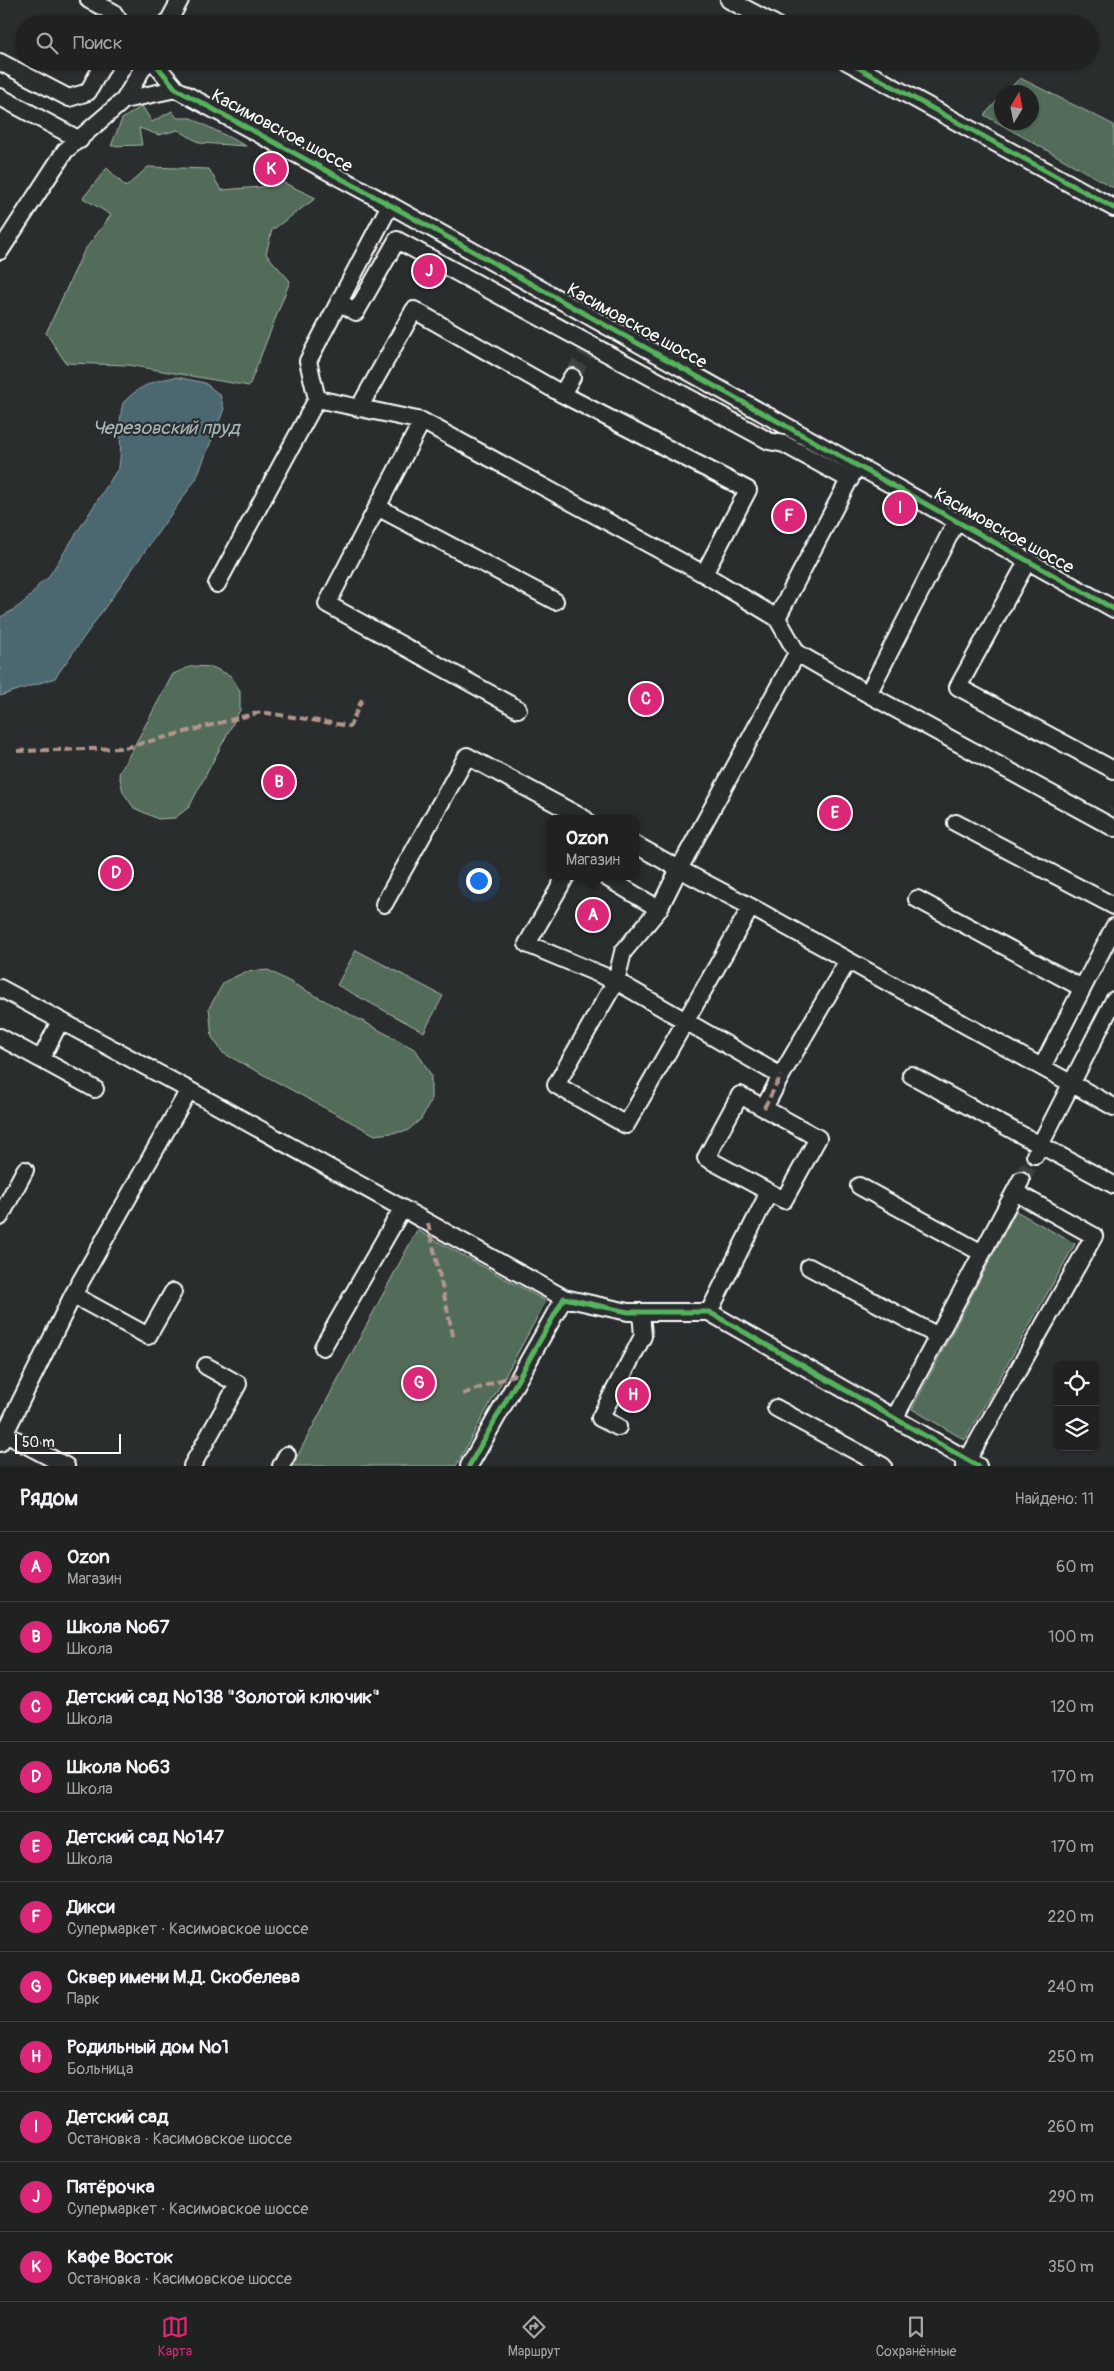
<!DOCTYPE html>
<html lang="ru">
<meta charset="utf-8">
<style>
:root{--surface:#202222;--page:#282a2a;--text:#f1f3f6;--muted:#a2a4a5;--line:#3d3f40;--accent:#db2777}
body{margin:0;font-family:Pangolin,sans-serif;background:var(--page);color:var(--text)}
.controls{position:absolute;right:15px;bottom:15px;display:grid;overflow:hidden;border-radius:8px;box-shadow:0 1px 4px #0004}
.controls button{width:45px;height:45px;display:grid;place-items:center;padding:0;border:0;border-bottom:1px solid var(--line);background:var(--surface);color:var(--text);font:25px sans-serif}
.compass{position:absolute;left:994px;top:85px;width:45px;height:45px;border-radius:50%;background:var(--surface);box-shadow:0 1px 4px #0004;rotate:10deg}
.scale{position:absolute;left:15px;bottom:12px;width:106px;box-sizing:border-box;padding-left:5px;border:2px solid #fff;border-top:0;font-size:14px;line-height:18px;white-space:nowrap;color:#fff;-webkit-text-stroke:4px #2a2d2e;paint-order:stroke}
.you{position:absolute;left:478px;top:880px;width:18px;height:18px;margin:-12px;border:4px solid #fff;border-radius:50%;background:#1a73e8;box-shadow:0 0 0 8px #1a73e833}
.badge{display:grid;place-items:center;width:32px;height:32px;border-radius:50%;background:var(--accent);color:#fff;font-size:16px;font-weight:700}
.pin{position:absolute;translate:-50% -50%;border:2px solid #fff;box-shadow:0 1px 5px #0006}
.popup{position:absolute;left:547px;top:815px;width:92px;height:65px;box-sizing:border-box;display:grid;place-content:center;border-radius:8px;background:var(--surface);filter:drop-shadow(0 1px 4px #0005);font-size:16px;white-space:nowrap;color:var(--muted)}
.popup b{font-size:19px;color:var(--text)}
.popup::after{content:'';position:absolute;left:50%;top:100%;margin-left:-10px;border:10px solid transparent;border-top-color:var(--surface)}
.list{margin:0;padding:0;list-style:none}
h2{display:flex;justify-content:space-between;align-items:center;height:65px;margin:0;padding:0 20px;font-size:21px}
h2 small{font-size:16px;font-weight:400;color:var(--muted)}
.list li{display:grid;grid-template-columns:32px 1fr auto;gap:15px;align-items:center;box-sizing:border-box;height:70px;padding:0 20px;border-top:1px solid var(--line)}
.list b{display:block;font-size:19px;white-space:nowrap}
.list p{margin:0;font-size:16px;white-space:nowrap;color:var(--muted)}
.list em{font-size:16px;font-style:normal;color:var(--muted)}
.icon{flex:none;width:28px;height:28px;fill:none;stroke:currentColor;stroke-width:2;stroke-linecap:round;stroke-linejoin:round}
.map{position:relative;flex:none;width:1114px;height:1466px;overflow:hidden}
.search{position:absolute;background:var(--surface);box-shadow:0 1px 4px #0004;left:15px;right:15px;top:15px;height:55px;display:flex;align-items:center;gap:12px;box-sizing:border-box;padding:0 18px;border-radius:28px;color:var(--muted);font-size:19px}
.sheet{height:835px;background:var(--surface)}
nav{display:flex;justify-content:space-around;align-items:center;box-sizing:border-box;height:70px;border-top:1px solid var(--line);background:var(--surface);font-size:14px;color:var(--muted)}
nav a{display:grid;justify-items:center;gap:2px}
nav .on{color:var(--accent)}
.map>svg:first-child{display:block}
</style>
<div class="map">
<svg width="1114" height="1466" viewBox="0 0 1114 1466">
<rect width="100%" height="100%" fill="#2a2d2e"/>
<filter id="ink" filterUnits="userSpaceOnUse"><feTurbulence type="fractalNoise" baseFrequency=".02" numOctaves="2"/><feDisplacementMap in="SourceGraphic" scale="10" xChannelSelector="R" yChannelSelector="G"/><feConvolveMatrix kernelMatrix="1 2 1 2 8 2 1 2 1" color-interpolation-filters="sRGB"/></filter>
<g filter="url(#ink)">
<path fill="#526c5a" stroke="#a8b6ac" d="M1020,78L1114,125V188L984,115L1001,97L1002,122H1032V92H1006Z
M142,106L152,122L172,111L177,118H191L246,146L200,143L178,130L159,135L139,128L142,145L111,146L122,119Z
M148,167L209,169L221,190L261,187L278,180L316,198L272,230L266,254L290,281L249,386L128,365L66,363L46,333L84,251L111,215L83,198L107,168L126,187Z
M192,666L212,667L231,676L240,691V710L189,807L175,818L158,819L134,808L123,792L119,774L173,674Z
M356,950L443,996L424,1032L337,985Z
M268,970L416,1050L431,1075V1101L421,1119L407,1131L375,1135L223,1053L212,1037L209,1008L224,982L245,972Z
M1016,1211L1075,1244L965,1440L912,1409Z
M417,1230L546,1301L456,1466H292Z"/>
<path fill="#4c6870" stroke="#94a4a9" d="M177,377L205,383L220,395L224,409L196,479L55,678L0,696V617C12,612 24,603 33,593C38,586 39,583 47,579L119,467C123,445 117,425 123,403C139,386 154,380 177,377Z"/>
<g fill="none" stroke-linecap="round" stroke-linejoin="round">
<path stroke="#3f4243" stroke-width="16" stroke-dasharray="16 8" stroke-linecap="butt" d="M572,377L586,351
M1113,812L1114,811
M1021,1180L1035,1155"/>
<g stroke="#fff" stroke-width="20">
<path id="minor" d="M89,0L113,12L121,24
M729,0L775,24
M167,24L180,0
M153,61L176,89L390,205L1114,609
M846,61L1114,208
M0,62L69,98L88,92L105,61
M0,97L80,140
M124,100L176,89
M0,251L65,151L124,100L147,61
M339,302L356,312L397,240L769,441L784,444L850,480
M562,394L572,377
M317,399L422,421L704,574
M359,408L414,310L562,394L748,490L704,574L777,618
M422,421L327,604L518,709
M377,507L555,601
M957,520L868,694L1114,828
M1028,560L958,687L1114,770
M217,584L317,399L308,361L390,205
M797,653L868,694
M956,823L1114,906
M566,876L527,944L616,981L623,952L659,909
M604,876L659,909L679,869L636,845
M917,899L1082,988
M384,904L467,756L585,819
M751,907L1114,1107
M847,962L781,1076L616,981L556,1085L626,1125L751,907L679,869L797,653L777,618L857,465
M0,988L189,1090L564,1298L628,1312H709L978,1466
M0,1037L95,1089
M41,1059L60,1021
M1042,1067L1114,927
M911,1075L1114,1185
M764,1108L781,1076
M1035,1155L1114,1000
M859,1186L982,1253
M0,1217L25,1170
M809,1267L938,1336
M73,1295L148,1336L173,1292
M709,1312L769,1192L706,1158L740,1095L818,1138L784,1200L769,1192
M323,1347L402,1209
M776,1408L883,1466
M894,1419L1021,1180
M618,1427L600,1418L643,1336L641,1312
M0,1431L66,1466
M0,1443L73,1295L189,1090
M192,1466L238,1384L206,1366
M281,1466L287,1455
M469,1466L564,1298
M964,1466L1094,1236L1015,1192"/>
</g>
<use href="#minor" stroke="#2a2d2e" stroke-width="16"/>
<path stroke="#b2968c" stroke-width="4" stroke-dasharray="8 4" stroke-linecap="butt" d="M17,751L124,748L261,712L350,726L363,697
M764,1108L781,1076
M428,1223L454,1340
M463,1394L522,1372"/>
<g stroke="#2a2d2e" stroke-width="8">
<path id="cycleway" d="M153,61L176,89L390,205L1114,609
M846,61L1114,208
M469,1466L564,1298L628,1312H709L978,1466"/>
</g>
<use href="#cycleway" stroke="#56b35d" stroke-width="5"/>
</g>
</g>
<g text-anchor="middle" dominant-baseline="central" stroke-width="4.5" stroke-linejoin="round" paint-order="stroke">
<g font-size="18" fill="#fff" stroke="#2a2d2e">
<text transform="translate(282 131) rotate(28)">Касимовское шоссе</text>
<text transform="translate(637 326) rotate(29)">Касимовское шоссе</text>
<text transform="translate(1004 531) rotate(29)">Касимовское шоссе</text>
</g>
<g font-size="19" font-style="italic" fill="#a6b4b8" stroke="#2a2d2e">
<text x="166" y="428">Черезовский пруд</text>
</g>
</g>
</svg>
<div class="controls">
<button><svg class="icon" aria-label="locate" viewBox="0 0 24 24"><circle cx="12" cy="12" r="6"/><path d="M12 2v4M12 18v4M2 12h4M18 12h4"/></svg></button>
<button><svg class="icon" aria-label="layers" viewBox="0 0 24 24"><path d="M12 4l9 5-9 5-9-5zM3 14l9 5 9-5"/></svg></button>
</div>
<svg class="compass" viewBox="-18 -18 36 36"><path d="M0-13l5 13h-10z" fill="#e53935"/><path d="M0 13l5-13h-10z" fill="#a2a4a5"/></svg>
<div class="scale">50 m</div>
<div class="you"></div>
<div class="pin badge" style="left:593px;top:915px">A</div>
<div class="popup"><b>Ozon</b>Магазин</div>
<div class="pin badge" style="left:279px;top:782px">B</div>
<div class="pin badge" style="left:646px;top:699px">C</div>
<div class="pin badge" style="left:116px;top:873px">D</div>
<div class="pin badge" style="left:835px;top:813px">E</div>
<div class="pin badge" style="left:789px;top:516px">F</div>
<div class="pin badge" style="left:419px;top:1383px">G</div>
<div class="pin badge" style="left:633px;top:1395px">H</div>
<div class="pin badge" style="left:900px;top:508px">I</div>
<div class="pin badge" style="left:429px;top:271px">J</div>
<div class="pin badge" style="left:271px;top:169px">K</div>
<div class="search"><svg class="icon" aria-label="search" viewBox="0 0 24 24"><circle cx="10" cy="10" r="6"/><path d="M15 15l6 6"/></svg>Поиск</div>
</div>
<section class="sheet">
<h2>Рядом<small>Найдено: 11</small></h2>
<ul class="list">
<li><span class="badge">A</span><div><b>Ozon</b><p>Магазин</p></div><em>60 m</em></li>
<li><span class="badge">B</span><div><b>Школа №67</b><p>Школа</p></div><em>100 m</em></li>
<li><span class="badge">C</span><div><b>Детский сад №138 &quot;Золотой ключик&quot;</b><p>Школа</p></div><em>120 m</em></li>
<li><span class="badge">D</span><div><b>Школа №63</b><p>Школа</p></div><em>170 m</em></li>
<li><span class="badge">E</span><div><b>Детский сад №147</b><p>Школа</p></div><em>170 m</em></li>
<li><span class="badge">F</span><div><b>Дикси</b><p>Супермаркет · Касимовское шоссе</p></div><em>220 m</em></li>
<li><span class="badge">G</span><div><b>Сквер имени М.Д. Скобелева</b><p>Парк</p></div><em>240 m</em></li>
<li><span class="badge">H</span><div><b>Родильный дом №1</b><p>Больница</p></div><em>250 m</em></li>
<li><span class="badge">I</span><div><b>Детский сад</b><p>Остановка · Касимовское шоссе</p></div><em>260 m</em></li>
<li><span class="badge">J</span><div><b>Пятёрочка</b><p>Супермаркет · Касимовское шоссе</p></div><em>290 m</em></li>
<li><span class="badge">K</span><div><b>Кафе Восток</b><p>Остановка · Касимовское шоссе</p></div><em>350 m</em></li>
</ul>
</section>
<nav>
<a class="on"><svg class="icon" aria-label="map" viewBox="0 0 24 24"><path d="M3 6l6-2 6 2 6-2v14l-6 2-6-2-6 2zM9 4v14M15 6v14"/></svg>Карта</a>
<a><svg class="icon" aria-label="directions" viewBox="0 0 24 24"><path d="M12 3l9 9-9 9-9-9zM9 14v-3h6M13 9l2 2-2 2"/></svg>Маршрут</a>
<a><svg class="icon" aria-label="saved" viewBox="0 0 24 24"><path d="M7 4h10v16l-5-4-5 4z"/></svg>Сохранённые</a>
</nav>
